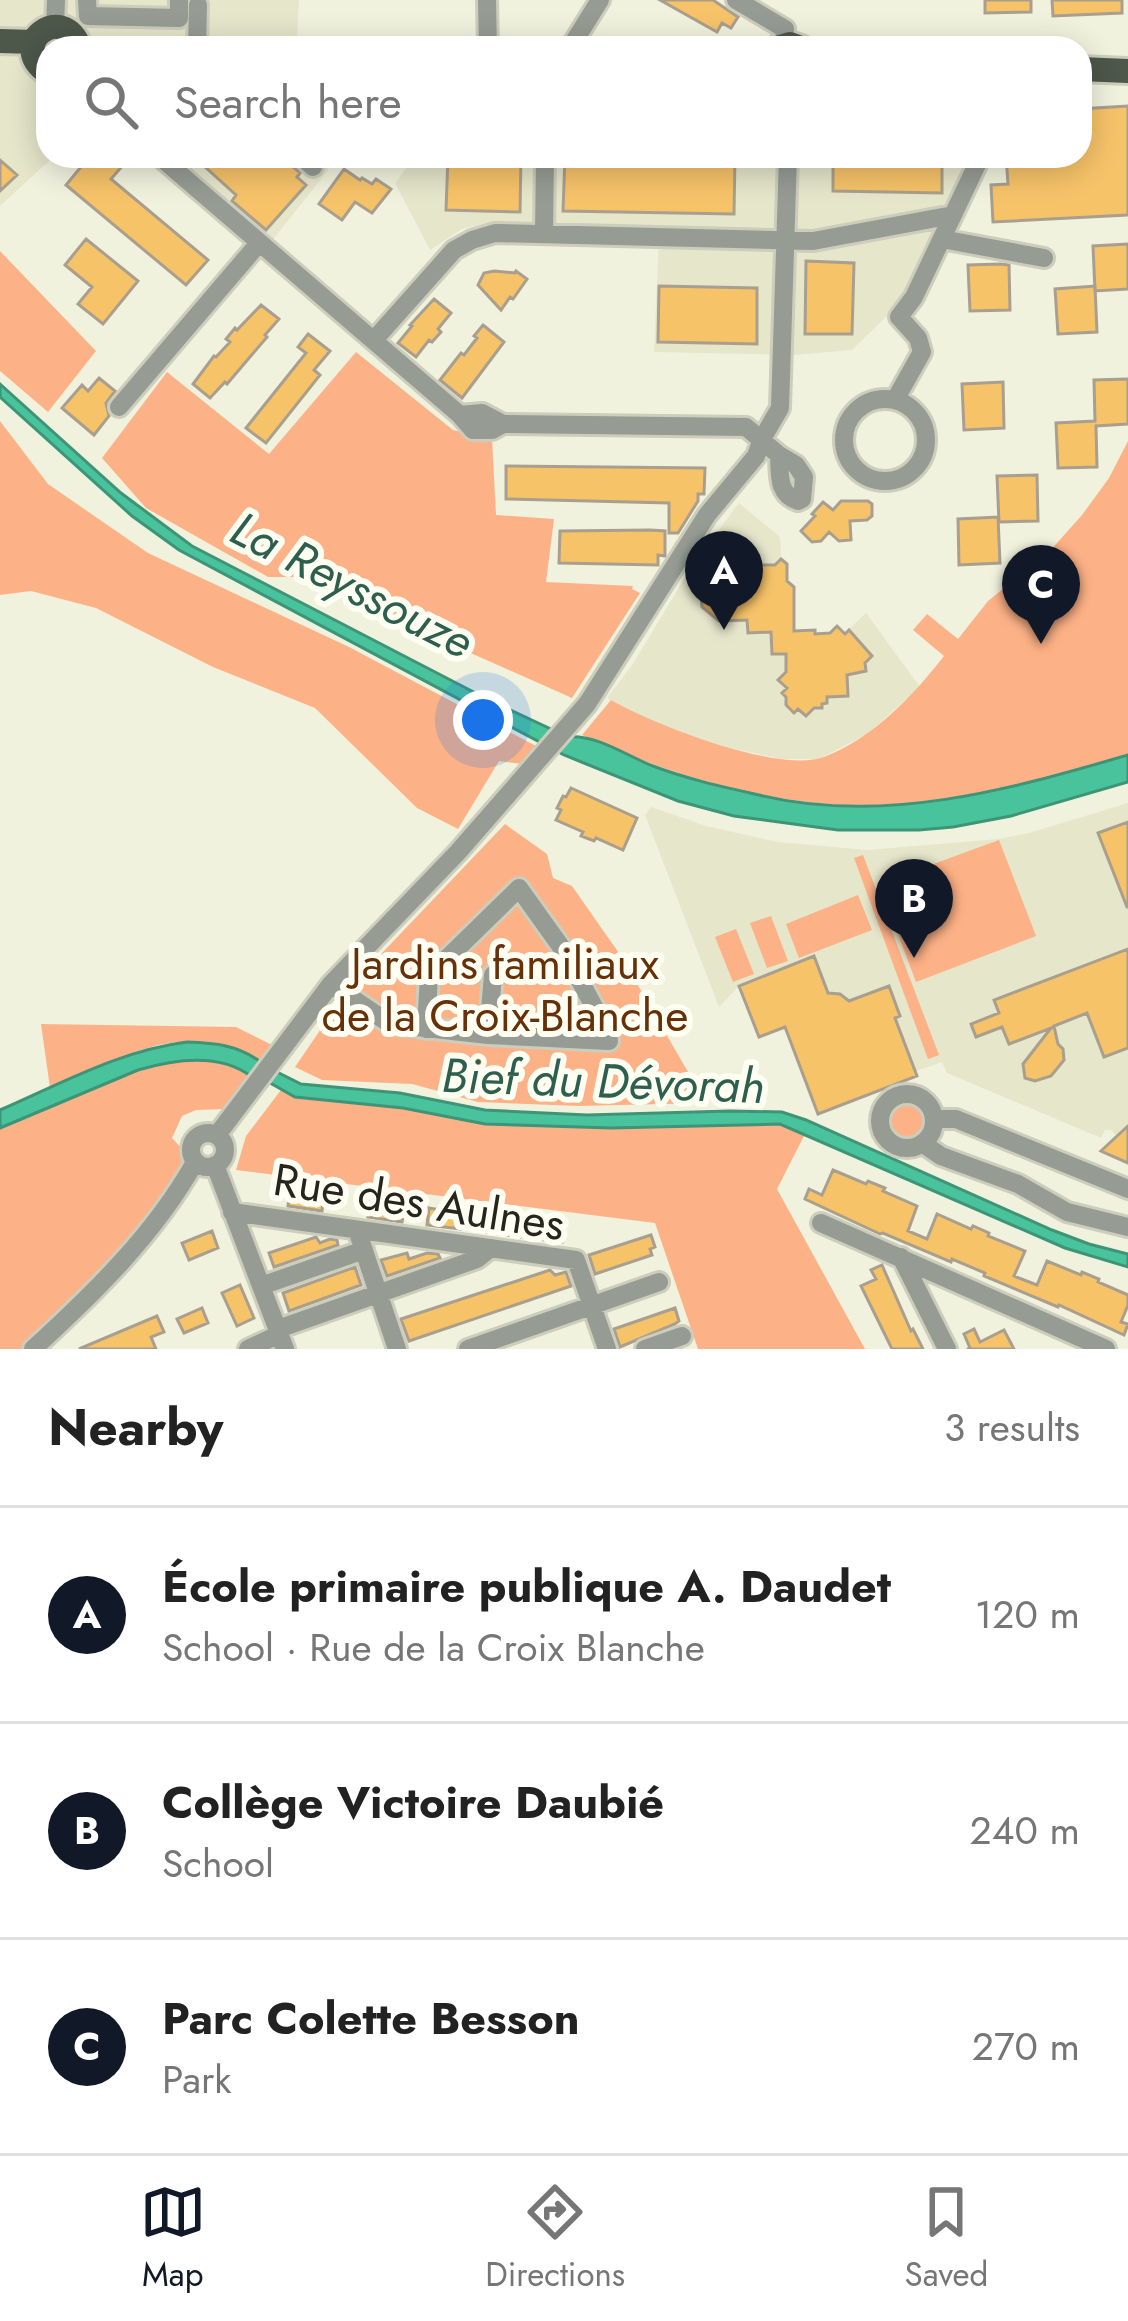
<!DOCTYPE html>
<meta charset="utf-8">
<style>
:root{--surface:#fff;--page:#f6f6f6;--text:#222;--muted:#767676;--line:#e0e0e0;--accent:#111827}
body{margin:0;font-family:Jost,sans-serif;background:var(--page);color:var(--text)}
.you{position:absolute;left:483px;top:720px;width:42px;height:42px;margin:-30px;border:9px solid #fff;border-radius:50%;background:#1a73e8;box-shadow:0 0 0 18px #1a73e833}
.badge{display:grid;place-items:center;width:78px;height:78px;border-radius:50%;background:var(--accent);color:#fff;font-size:39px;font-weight:700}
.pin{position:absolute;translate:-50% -99px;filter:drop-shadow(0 3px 6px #0008)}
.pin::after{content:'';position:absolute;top:63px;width:42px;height:36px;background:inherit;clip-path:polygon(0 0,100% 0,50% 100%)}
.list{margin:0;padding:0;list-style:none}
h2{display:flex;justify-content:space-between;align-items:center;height:156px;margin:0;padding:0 48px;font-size:51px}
h2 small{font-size:39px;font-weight:400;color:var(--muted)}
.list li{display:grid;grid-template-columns:78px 1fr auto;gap:36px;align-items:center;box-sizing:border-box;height:216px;padding:0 48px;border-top:3px solid var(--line)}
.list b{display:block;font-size:45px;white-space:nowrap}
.list p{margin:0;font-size:39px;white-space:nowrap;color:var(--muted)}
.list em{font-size:39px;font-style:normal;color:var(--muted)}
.icon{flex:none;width:66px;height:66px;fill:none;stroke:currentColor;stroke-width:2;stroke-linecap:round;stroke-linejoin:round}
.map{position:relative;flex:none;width:1128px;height:1349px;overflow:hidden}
.search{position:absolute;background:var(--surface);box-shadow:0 6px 30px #0003;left:36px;right:36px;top:36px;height:132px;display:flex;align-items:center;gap:30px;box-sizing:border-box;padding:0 42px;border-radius:36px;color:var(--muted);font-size:45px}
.sheet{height:804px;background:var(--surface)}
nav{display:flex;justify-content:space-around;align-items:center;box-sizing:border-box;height:168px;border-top:3px solid var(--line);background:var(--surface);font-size:33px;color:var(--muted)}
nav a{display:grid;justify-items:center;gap:6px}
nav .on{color:var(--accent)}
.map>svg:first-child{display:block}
</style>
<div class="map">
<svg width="1128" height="1349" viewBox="0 0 1128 1349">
<rect width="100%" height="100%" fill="#f1f2de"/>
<path fill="#e5e6ca" d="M0,0H299L297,37L300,48H48L49,161L0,206Z
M174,156H313L329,169L271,242Z
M416,156H971L911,280L891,312L852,350L794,355L654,352L659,237L494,222L462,229L430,250L395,183Z
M739,503L780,537L781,559L787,564V581L794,587L795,653L799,631L815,630L816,636L821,635L830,633L837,626L845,633L866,613L920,687L867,734L819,759H781L714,744L642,718L607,698L633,664L690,569Z
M1128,803V1126L1117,1136L1111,1130H1105L1101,1138L947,1073L942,1062L916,1071L917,1076L818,1114L785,1028L759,1037L739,986L719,1007L645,815L651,807L706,826L778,842L867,850L998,839L1029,833Z"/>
<path fill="#fdb186" d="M0,251L96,351L48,412L0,371Z
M356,352L453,430L492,439L496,515L554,519L546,582L633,586L632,589L640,593L572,698L300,577H268L146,508L102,458L167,372L269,454Z
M0,421L48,484L148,553L349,647L536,746L522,764L499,761L458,829L417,808L315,708L213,667L96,608L31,591L0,595Z
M1128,441V755C1067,773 1003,793 940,802C815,818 694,786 582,735L611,700C652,724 779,774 824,757C873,738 912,697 944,656L913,630L927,614L958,639L988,601L1049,552L1082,515L1109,478Z
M505,824L547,854L553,878L572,886L621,956L706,1103L579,1106L478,1102L412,1084L322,1080L295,1067L340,1001L364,972Z
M999,840L1036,936L916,982L879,884Z
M863,855L939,1055L928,1059L854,858Z
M858,895L872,930L799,958L786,924Z
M771,916L788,961L767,968L750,923Z
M736,929L754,974L733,982L715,937Z
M41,1024L236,1027L272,1045L261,1062C238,1056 210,1043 186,1042C147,1040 86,1073 50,1088Z
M181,1061H221L252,1077L227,1109L196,1110L182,1116L172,1138L185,1152C176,1207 63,1309 21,1349H0V1128L138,1070Z
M281,1090L304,1099L387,1106L485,1124L611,1128L780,1124L805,1134L777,1189L865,1349H698L655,1223L236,1170L246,1136Z
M888 1121a19 19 0 1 1 38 0a19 19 0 1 1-38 0Z"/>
<path fill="#49c39c" stroke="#3e9476" stroke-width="3" d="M0,384L121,493L192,546L491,701L568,737C596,734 627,756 653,766C687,779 724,787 759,795C884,825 1008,790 1128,755V782L1011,816L953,827L919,830H838L734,816L678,801L564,755L179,550L132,516L0,397Z
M187,1042C216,1043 237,1045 261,1062L252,1077C220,1052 175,1059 138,1070L0,1128V1110C60,1084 121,1050 187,1042Z
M273,1070L301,1084L400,1093L485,1110L587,1115L730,1111L782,1112L806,1120L1052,1230L1089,1244L1128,1254V1267L1065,1248L780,1124L611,1128L485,1124L403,1108L295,1097L265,1080Z"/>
<path fill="#f7c369" stroke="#a99f8e" stroke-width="3" d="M660,0H713L738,17L731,28L722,23L717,32Z
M985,0H1031V12L985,13Z
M1052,0H1122V13L1053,16Z
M1128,106V215L993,222L991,185L1008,184L1006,156H1080V109Z
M90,156H131L111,179L208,260L186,285L66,185Z
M193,156H288L291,165L300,173L297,177L306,185L266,230L232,201L236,195Z
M448,156H521L520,212L446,210Z
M565,156H735L734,214L563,211Z
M833,156H942V193L833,191Z
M0,160L17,175L0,191Z
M344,169L360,180L362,178L372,184L376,179L391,189L372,213L355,202L342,220L319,204Z
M86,239L138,281L103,324L78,304L92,287L65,265Z
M1128,244V289L1095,291L1093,246Z
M806,261L854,263L852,334H805Z
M1001,264L1009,265L1010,310L970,311L968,265Z
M494,271L515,273L516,271L527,279L513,299L510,297L501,310L478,285L484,273Z
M659,286L757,288V344L658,342Z
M1095,286L1097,332L1058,334L1055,289Z
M434,299L451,313L438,329L441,332L432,342L429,340L416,357L398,343L412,326L410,325Z
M261,305L279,319L265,335L267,337L227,384L225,382L210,398L193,384L214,356L216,357L230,342L226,339L235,328L237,330Z
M483,325L504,342L462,398L440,380L461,353L464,355L477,338L474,336Z
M308,334L330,351L314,370L320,375L266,443L246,428L306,353L298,347Z
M99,378L115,391L106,403L109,416L94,435L62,408L82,385L88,391Z
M1128,379V424L1096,426L1097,467L1058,468L1056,423L1095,421L1094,380Z
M1003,382L1004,428L964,430L962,384Z
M506,466L705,468L704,494H698V501L678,533H669V503L506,499Z
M1037,475L1038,521L999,522L997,476Z
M841,501H868L872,504V516L867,520L850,521L851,540L839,541L829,532L821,541L812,542L801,531L815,516L812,514L823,502L833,510Z
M998,517L1000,563L959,565L958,519Z
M650,530L665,531V556L658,555V565L559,563L560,531Z
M781,559L787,564V581L794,587V631L815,630V634L830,633L837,626L845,634L849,630L872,656L865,663L866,671L847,675L848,696L827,697V703L822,704V708H814L806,716L798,709L794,713L786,705V697L782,693L787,688L778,680L786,672V654H772L771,632L748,633L747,620L719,621L702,607L701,596H707L706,584L718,574V567H735L741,561H753V565H775Z
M571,788L637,818L623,850L596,838L594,841L581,836L583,832L556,820L561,810L557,808L563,796L566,797Z
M1128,822V907H1127L1098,833Z
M1128,949V1048L1104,1057L1087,1013L1054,1026L1058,1044L1063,1049L1064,1060L1051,1076L1035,1081L1025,1078L1023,1064L1051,1028L1009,1044L1002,1027L976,1037L971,1024L999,1013L994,1000Z
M814,956L828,993L840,994L849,1001L889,986L900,1016L895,1018L917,1076L818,1114L785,1027L759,1037L739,986Z
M1128,1126V1163L1101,1151L1117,1136Z
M833,1170L866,1184L868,1181L885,1188L883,1191L917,1206L908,1231L927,1239L937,1214L971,1229L973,1226L989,1233L988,1236L1025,1251L1014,1276L1037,1285L1047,1261L1081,1275L1082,1272L1099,1279L1098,1282L1128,1295V1305L1121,1322L1128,1324L1124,1335L1059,1305L1058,1307L984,1276L985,1273L952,1259L951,1262L883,1233L880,1234L805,1199L809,1189L822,1195Z
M290,1190L324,1194L322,1211L288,1206Z
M370,1202L405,1205L402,1222L368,1217Z
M429,1208L463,1214L461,1229L427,1225Z
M487,1217L522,1219L520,1237L485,1232Z
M546,1222L564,1225L562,1242L544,1240Z
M212,1231L218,1248L189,1260L182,1243Z
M651,1235L655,1247L650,1249L652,1255L595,1274L589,1255Z
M316,1237L320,1243L330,1239L337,1240L338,1245L274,1267L269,1253Z
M407,1253L409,1259L427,1253L438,1254L440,1258L387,1276L381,1260Z
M882,1265L911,1331L913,1329L923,1349H892L861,1286L876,1279L871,1270Z
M355,1267L361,1285L289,1311L283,1293Z
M550,1270L555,1275L566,1272L571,1286L409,1341L401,1319Z
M240,1285L254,1318L237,1326L222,1293Z
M202,1308L208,1323L184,1333L177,1319Z
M675,1308L679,1321L675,1324L620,1347L614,1329Z
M157,1316L164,1332L151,1337L156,1349H79Z
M974,1329L980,1342L1004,1330L1014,1349H967L970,1348L964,1334Z"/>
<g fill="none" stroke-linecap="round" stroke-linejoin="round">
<g stroke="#cccdbb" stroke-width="24">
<path id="minor" d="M87,0L88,16L179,18V0
M487,0L488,48
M736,0L785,29L784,45
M55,26L56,0
M197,48L198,5
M570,48L600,0
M159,156L460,415L473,430H492L503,424L746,427L779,455L796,465L804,477L802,499L798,501C777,494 780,474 779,455
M301,156L313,167
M544,234L545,156
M942,239L1044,258
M374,340L454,250L472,240L495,233L813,241L953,215
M844 440a41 41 0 1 1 82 0a41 41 0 1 1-82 0Z
M895,400L922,352L918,338L899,317L914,297L981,156
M119,407L259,243
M460,415L482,413L503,424
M331,984L390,1024L488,1035L609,1041L607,1031L564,951L519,888L429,976L426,1029
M488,1035L493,975
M880 1121a27 27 0 1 1 54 0a27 27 0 1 1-54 0Z
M934,1119H956L1128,1189
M191 1150a17 17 0 1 1 34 0a17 17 0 1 1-34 0Z
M217,1135L331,984L458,852L587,704L707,515L756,456L762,439L780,408L788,156
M922,1143L941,1156L1018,1184L1067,1212L1128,1227
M215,1165L285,1349
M232,1212L576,1260L607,1349
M821,1223L1106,1349
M357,1230L397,1349
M901,1257L947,1349
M261,1286L364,1250
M278,1329L477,1259L491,1248
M33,1349C93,1294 155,1234 195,1162
M248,1349L280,1334
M468,1349L659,1282
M645,1349L682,1336"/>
</g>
<g stroke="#cccdbb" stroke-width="30">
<path id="major" d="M0,41L34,42
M777,48L790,44L801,48
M1080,69L1128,71
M48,73C5,45 63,0 80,48"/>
</g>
<use href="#minor" stroke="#969b94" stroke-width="18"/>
<use href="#major" stroke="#4d574a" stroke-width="24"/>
</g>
<g text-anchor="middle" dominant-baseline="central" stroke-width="12" stroke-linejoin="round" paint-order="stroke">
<g font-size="45" fill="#663009" stroke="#fefff2">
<text x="505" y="963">Jardins familiaux<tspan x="505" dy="52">de la Croix-Blanche</tspan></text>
</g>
<g font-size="45" fill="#25251e" stroke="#fefff2">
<text transform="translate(419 1202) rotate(9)">Rue des Aulnes</text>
</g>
<g font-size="48" font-style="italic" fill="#2e5f4e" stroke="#fefff2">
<text transform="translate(352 585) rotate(27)">La Reyssouze</text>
<text transform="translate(603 1081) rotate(2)">Bief du Dévorah</text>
</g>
</g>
</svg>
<div class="you"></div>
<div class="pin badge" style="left:724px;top:630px">A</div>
<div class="pin badge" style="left:914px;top:958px">B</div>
<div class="pin badge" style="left:1041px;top:644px">C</div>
<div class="search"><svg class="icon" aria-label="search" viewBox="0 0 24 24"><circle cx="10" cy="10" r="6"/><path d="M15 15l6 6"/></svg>Search here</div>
</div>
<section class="sheet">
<h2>Nearby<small>3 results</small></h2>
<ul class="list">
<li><span class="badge">A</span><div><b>École primaire publique A. Daudet</b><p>School · Rue de la Croix Blanche</p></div><em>120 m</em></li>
<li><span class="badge">B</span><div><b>Collège Victoire Daubié</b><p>School</p></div><em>240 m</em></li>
<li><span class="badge">C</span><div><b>Parc Colette Besson</b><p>Park</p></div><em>270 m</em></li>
</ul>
</section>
<nav>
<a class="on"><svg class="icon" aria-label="map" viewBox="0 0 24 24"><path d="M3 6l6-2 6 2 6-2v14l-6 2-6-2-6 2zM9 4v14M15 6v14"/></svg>Map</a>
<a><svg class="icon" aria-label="directions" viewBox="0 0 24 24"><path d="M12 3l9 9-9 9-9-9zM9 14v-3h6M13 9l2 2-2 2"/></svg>Directions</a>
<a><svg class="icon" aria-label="saved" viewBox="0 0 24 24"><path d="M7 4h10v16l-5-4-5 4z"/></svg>Saved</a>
</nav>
